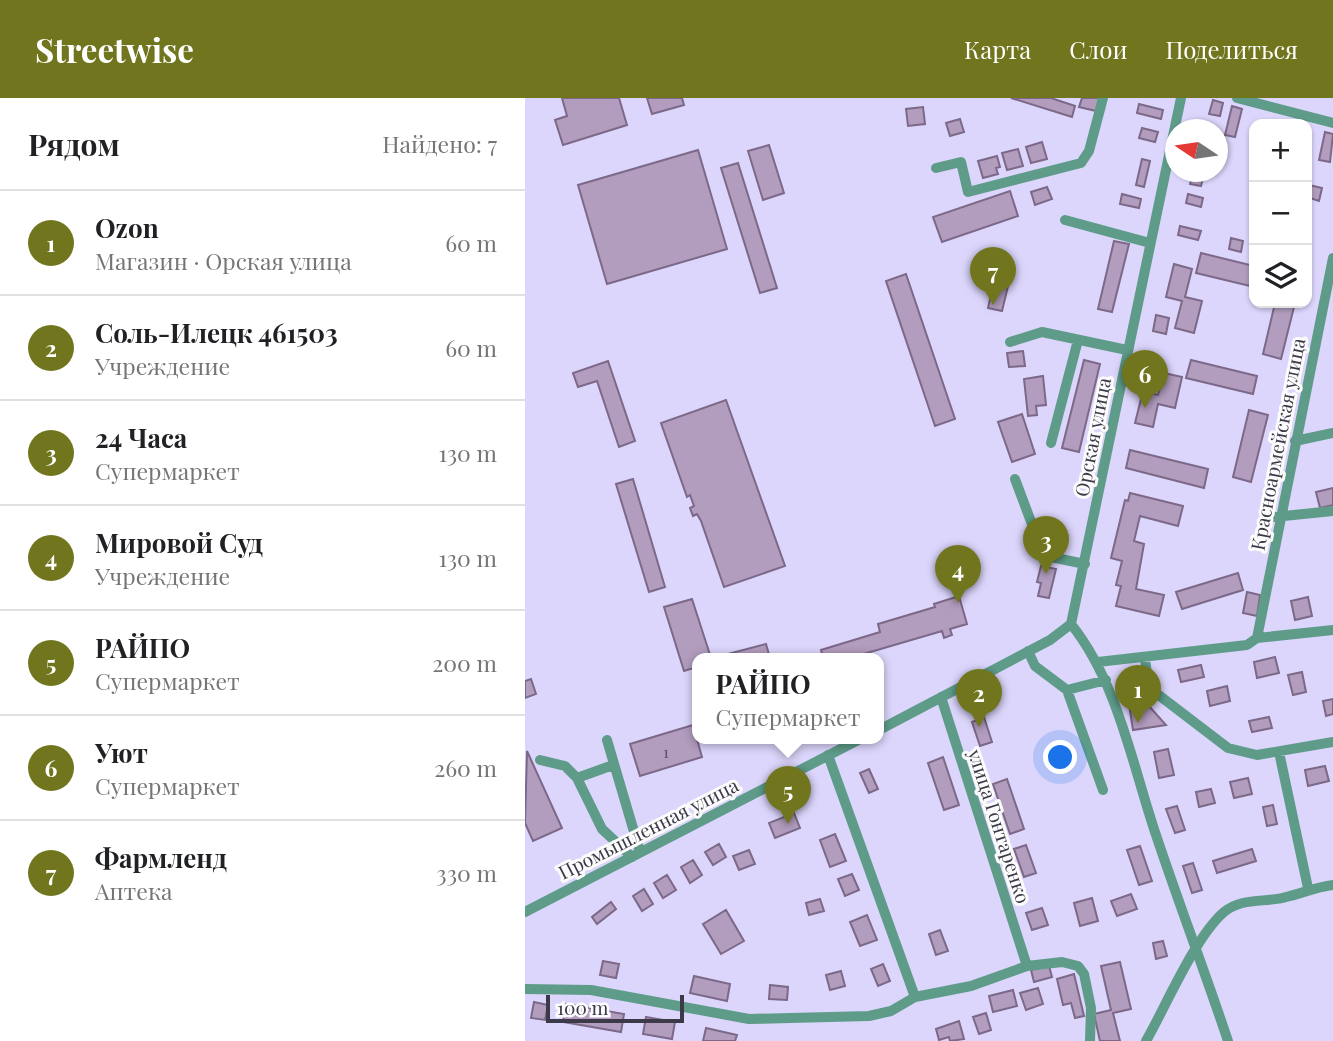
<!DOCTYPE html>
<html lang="ru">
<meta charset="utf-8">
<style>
:root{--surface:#fff;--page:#f2f2f2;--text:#202124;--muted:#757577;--line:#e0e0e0;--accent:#71761e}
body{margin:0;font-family:"Playfair Display",serif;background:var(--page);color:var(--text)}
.controls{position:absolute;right:21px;top:21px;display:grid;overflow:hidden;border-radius:14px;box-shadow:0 2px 5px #0004}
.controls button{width:63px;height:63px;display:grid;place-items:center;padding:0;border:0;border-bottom:2px solid var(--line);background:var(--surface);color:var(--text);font:35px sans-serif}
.compass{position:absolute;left:640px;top:21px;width:63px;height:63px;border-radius:50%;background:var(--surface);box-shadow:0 2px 5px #0004;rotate:283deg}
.scale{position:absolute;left:21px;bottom:18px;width:138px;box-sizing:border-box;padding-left:7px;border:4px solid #3c3948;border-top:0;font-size:19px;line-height:24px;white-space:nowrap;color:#3c3948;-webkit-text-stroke:5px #fcfcfc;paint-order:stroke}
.you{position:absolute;left:536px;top:660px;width:24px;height:24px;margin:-18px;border:5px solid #fff;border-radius:50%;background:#1a73e8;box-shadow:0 0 0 10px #1a73e833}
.badge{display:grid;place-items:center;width:46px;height:46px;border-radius:50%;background:var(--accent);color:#fff;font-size:23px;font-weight:700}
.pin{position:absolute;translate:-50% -58px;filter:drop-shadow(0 2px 4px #0008)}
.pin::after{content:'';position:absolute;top:37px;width:24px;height:21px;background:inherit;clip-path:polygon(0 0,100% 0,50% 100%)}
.popup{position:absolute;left:167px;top:555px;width:192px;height:91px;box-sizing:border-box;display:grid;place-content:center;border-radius:14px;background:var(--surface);filter:drop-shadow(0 2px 5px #0005);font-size:23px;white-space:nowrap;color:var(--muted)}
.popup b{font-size:26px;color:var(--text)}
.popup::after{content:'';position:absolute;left:50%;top:100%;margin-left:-14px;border:14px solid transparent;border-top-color:var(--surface)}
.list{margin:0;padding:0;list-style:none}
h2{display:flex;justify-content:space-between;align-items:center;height:91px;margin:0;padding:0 28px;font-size:30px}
h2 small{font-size:23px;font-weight:400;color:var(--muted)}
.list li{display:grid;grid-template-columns:46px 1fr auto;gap:21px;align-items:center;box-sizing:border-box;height:105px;padding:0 28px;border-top:2px solid var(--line)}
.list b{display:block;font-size:26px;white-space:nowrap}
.list p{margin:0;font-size:23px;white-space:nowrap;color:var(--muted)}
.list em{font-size:23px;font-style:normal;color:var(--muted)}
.icon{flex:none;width:38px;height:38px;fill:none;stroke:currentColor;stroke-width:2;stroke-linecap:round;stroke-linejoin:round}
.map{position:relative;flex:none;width:808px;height:943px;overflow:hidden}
header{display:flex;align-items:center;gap:42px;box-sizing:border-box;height:98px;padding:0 35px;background:var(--accent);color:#fff}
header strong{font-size:33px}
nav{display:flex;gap:38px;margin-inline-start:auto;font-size:24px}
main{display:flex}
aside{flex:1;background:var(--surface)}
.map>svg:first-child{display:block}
</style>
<header>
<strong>Streetwise</strong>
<nav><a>Карта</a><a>Слои</a><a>Поделиться</a></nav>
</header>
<main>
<aside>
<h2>Рядом<small>Найдено: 7</small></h2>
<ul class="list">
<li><span class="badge">1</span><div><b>Ozon</b><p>Магазин · Орская улица</p></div><em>60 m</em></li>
<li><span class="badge">2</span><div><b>Соль-Илецк 461503</b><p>Учреждение</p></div><em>60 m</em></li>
<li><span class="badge">3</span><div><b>24 Часа</b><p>Супермаркет</p></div><em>130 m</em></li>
<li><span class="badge">4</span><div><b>Мировой Суд</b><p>Учреждение</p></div><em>130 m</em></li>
<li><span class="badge">5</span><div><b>РАЙПО</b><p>Супермаркет</p></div><em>200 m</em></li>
<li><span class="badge">6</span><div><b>Уют</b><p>Супермаркет</p></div><em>260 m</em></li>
<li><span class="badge">7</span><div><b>Фармленд</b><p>Аптека</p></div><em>330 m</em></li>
</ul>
</aside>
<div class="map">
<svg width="808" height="943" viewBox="0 0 808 943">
<rect width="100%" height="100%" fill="#dcd6fc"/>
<path fill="#b29dbf" stroke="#7c6887" stroke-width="2" d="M37,0H94L102,27L38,47L30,22L42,18Z
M122,0H157L159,7L127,16Z
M486,0H526L550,8L547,19Z
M557,0H575L571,13L554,9Z
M688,2L698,5L695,18L684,16Z
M614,6L638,12L636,21L612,15Z
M707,8L717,11L710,39L700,37Z
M398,9L400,26L383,28L381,11Z
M435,21L439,34L425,38L421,25Z
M617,30L633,34L630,44L614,40Z
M800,34L808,36L805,64L794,62Z
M517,44L522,61L506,65L501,49Z
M244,47L259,95L238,102L223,53Z
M493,51L498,68L482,72L477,55Z
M173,52L202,151L82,186L53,87Z
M472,58L475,69L471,70L473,76L458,80L453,63Z
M617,61L625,63L619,89L611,87Z
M213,65L252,190L235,195L196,70Z
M668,74L679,76L676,88L665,86Z
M784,87L797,90L794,103L782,99Z
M522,89L527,101L510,107L506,94Z
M485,93L493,118L417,144L408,119Z
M597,96L616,101L614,110L595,106Z
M663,96L678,100L676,109L661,105Z
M655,128L676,133L673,142L653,137Z
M706,140L718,143L716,154L704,151Z
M589,143L604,146L587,214L573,211Z
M676,155L729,168V189L671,175Z
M649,166L667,171L660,199L677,203L669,235L650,230L657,203L641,199Z
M381,176L430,321L410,328L361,183Z
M470,180L484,184L477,213L463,210Z
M750,205H770L756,261L738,256Z
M631,217L644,220L641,236L628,233Z
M498,253L500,268L484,269L482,255Z
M559,262L575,266L554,354L537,350Z
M666,262L732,278L728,296L661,280Z
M83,263L110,343L94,349L72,283L53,289L48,275Z
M639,275L657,279L650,310L633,306L628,329L610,325L618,293L633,297Z
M518,278L521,307L511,308L512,317L503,318L499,281Z
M201,302L260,468L199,489L176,423L172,416L168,418L165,410L169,408L165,397L162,399L136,325Z
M724,312L743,317L726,384L708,379Z
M497,316L510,356L487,364L473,324Z
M605,352L683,371L679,390L601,370Z
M108,381L140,489L124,494L91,386Z
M808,390V407L795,410L791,394Z
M605,395L658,408L653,428L615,418L609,443L619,446L611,491L639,497L634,518L591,508L596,488L591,487L597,463L586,460L600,402L603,403Z
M516,468L531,471L524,500L513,498L516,485L512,484Z
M713,475L718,492L657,511L651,494Z
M722,494L735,497L732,518L718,515Z
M434,498L442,526L425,531L427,537L419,540L417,533L325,560H298L296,552L355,534L353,526L410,509L409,506Z
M783,499L787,518L770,522L766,503Z
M167,501L186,560H172V569L159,573L139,509Z
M241,546L245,560H204L203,556Z
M750,559L754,575L732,580L729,564Z
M676,567L679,579L656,584L653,572Z
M777,574L781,594L768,597L763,577Z
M6,581L11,596L0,600V583Z
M702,588L705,603L685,608L682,593Z
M615,598L641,627L608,632L603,600Z
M808,601V616L801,618L798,603Z
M459,619L467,644L455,648L447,624Z
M744,619L747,630L727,634L724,623Z
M168,627L177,659L115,678L105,646Z
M643,651L649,677L634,680L629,654Z
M2,653L37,730L8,743L0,725Z
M418,659L434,707L419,712L403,665Z
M800,668L804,683L783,688L780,672Z
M344,671L353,691L344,695L335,675Z
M723,680L727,696L709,700L705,684Z
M482,681L499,731L485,736L468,686Z
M686,691L690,705L674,709L671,694Z
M748,707L752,726L742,728L738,709Z
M652,708L660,732L650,735L641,711Z
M269,715L275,730L250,740L244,725Z
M310,736L321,763L305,769L295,742Z
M194,746L201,759L188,767L180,754Z
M501,747L511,775L499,779L489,751Z
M615,748L627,783L614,787L602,752Z
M727,751L731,763L692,775L688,763Z
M224,752L230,766L214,772L208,758Z
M168,762L177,777L165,785L156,769Z
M668,765L677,792L667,795L658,768Z
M327,776L334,792L320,798L313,781Z
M142,777L151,792L138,800L129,785Z
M119,791L128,806L117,813L108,798Z
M606,796L612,811L592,818L586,803Z
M567,800L573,823L555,828L549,805Z
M295,801L299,813L284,817L281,805Z
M86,804L91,811L72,826L67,819Z
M517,810L523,827L507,832L501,815Z
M201,812L219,843L196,856L178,826Z
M342,817L352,842L335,848L325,824Z
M415,832L423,853L411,857L404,836Z
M638,843L642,858L631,861L628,845Z
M78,863L94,866L91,880L75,877Z
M595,864L606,911L588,915L595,943H575L569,916L586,912L576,868Z
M358,866L365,883L353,888L346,871Z
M524,868L527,879L509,884L506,872Z
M316,873L320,888L305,892L301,877Z
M549,876L559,918L550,920L546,905L538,907L532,881Z
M169,878L205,886L202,903L165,895Z
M245,887L263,889L262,902L244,901Z
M513,890L518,906L501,912L495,895Z
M488,892L492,908L468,914L464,898Z
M9,904L23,907L20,922L6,920Z
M41,906L99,916L96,934L38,924Z
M461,915L466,932L454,936L448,919Z
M121,919L150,924L147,941L118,936Z
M434,923L439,941L425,943L424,939L414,942L411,931Z
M181,930L212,937L210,943H178Z"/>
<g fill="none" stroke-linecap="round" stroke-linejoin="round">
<path stroke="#5e9c89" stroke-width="10" d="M712,0L808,25
M411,70L436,64L443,94L556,65L564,53L578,0
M540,122L625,145
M485,244L517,234L602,252
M770,343L808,335
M526,345L553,242
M490,381L517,453L526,459L560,466
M749,419L808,413
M546,526L656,0
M546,526C593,585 607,666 631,737C654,806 680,874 703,943
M732,540L808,160
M503,553L510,568L542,592L578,692
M620,561L622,576L631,595L703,650L732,657L808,644
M573,564L722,547L732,540L808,532
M542,592L581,582
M416,599L502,868
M354,632L525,542L546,526
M82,642L115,754
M754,654L783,790
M303,657L390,899
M15,662L40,668L52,680
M88,667L52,680L77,731L107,759
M0,814L337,640
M0,891L66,892L224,921L344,918L366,913L390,899L446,888L502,868L537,864L553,868L559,876L566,910L565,943
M621,943C641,908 670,839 699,814C717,799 741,805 761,799C778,795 791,789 808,787"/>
</g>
<g text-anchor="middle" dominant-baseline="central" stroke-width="6" stroke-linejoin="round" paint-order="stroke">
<g font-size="16" fill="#5a5266">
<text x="141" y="653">1</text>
</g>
<g font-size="19" fill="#3c3948" stroke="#fcfcfc">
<text transform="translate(567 339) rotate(-79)">Орская улица</text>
<text transform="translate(752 346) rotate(-79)">Красноармейская улица</text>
<text transform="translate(475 728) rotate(72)">улица Гонтаренко</text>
<text transform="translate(123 730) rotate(-27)">Промышленная улица</text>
</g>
</g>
</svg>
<div class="controls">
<button>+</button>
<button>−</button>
<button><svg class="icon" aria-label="layers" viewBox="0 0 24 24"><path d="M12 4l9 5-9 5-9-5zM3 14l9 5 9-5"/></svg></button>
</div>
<svg class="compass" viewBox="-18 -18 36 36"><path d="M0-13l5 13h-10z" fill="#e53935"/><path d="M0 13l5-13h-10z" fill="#757577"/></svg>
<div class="scale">100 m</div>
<div class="you"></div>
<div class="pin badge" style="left:613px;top:625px">1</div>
<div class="pin badge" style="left:454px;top:629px">2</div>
<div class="pin badge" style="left:521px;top:476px">3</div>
<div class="pin badge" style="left:433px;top:505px">4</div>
<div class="pin badge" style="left:263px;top:726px">5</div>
<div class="popup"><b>РАЙПО</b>Супермаркет</div>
<div class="pin badge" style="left:620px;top:310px">6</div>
<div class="pin badge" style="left:468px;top:207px">7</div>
</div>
</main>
